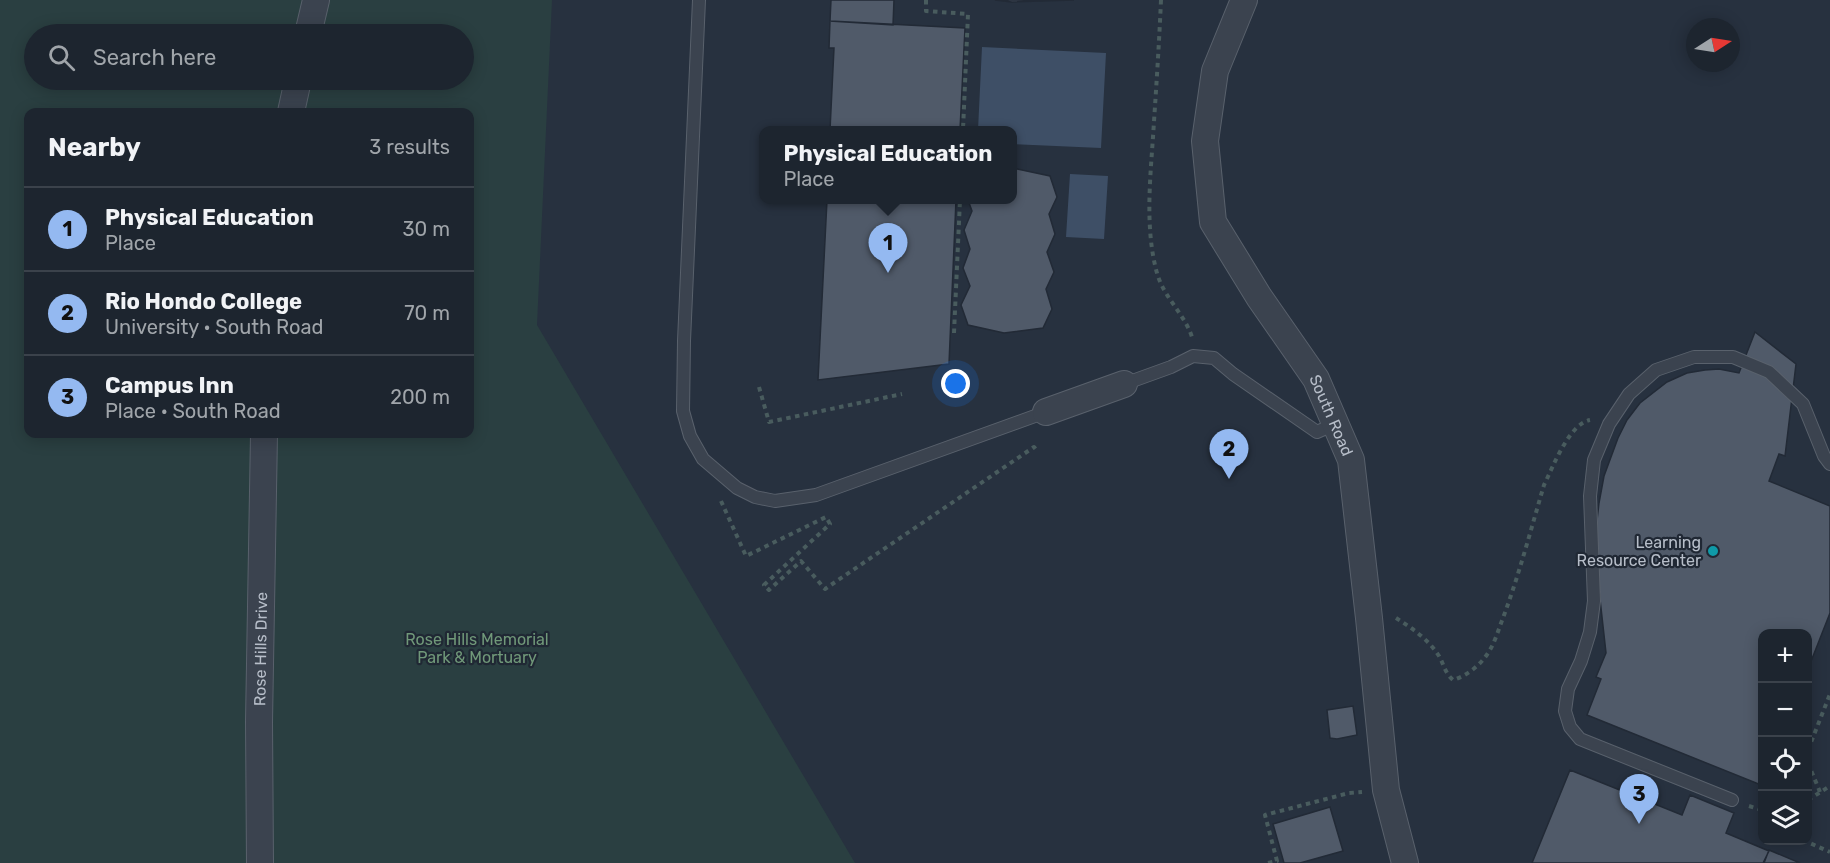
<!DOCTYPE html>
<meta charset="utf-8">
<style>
:root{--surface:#1d252f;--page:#2a313b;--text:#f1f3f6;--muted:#a0a5aa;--line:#3b424b;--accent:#94b9f1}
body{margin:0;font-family:Rubik,sans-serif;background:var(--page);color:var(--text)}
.controls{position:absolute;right:18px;bottom:18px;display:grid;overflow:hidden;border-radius:12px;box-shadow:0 3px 15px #0003}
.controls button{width:54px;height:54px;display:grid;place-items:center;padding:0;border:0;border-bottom:2px solid var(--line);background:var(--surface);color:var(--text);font:30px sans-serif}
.compass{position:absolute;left:1686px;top:18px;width:54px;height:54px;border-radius:50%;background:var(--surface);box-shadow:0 3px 15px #0003;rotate:78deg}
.you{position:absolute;left:956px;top:384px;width:21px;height:21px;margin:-15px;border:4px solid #fff;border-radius:50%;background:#1a73e8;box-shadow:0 0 0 9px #1a73e833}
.badge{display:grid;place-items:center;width:39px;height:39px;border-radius:50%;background:var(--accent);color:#111;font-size:20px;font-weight:700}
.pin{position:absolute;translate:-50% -50px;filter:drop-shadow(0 2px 3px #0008)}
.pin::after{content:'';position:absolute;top:32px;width:21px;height:18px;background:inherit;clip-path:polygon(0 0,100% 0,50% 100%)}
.popup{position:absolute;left:759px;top:126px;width:258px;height:78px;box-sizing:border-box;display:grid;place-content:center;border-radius:12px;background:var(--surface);filter:drop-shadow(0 2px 4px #0005);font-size:20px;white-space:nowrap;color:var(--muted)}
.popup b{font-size:22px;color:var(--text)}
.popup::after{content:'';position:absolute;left:50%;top:100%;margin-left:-12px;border:12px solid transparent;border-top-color:var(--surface)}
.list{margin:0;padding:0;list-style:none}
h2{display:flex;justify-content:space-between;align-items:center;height:78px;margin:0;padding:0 24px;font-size:26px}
h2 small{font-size:20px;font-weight:400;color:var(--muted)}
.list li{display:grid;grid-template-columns:39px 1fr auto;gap:18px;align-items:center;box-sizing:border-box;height:84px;padding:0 24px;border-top:2px solid var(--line)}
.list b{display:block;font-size:22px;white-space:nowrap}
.list p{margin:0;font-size:20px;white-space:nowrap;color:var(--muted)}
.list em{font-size:20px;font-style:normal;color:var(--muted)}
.icon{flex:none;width:33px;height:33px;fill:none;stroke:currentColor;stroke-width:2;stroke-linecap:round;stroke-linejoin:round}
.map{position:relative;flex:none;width:1830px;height:863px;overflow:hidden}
.search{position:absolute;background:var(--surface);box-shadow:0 3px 15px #0003;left:24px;top:24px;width:450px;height:66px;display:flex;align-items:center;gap:15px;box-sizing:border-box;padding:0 21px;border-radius:33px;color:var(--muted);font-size:22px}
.panel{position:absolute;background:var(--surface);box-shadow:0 3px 15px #0003;left:24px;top:108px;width:450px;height:330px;border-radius:12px}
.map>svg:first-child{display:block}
</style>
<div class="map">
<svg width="1830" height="863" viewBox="0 0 1830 863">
<rect width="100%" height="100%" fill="#27313f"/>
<path fill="#2a3f41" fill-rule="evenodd" d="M0,0H552L537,325L855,863H0ZM34,34H464V80H34ZM28,112H470V434H28Z"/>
<path fill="#3e4f66" d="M982,47L1106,53L1101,148L1013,144L1012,130H978Z
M1070,174L1108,176L1104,239L1066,237Z"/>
<path fill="#505a69" stroke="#222a36" stroke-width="1.5" d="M831,0H894L893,25L830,21Z
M995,0H1074L1012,2Z
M830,21L965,28L960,130H830L834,48H829Z
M1012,168L1050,176L1057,197L1049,214L1055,234L1047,252L1054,272L1046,289L1052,309L1043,328L1004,333L968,325L961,305L970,286L963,268L970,249L964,230L972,211L968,200H1012Z
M1012,168L1050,176L1057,197L1049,214L1055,234L1047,252L1054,272L1046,289L1052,309L1043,328L1004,333L968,325L961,305L970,286L963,268L970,249L964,230L972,211L968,200H1012Z
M827,200H956L949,364L818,380Z
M1755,332L1796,364L1785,456L1779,454L1769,481L1830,506V613L1808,669V634H1762V780L1761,785L1587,715L1601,679L1596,677L1606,653L1597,572L1596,529L1599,503L1604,476L1618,438L1627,420L1640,403L1667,382L1687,373L1705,370L1719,369L1739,373Z
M1353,706L1357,735L1337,739L1330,738L1327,710Z
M1570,770L1682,815L1690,795L1734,813L1726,833L1769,851L1763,863H1532Z
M1330,807L1343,851L1300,863H1284L1273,824Z
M1769,850L1800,863H1764Z"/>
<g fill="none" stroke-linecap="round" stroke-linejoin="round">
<g stroke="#59616c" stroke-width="14">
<path id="service" d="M699,0L684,341L683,411L690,436L703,459L737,488L755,497L775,501L816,495L1046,412
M1124,384L1171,367L1193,356L1214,358L1233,374L1317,432L1335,424
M1732,800L1580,739L1570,727L1565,711L1568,689L1581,661L1590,632L1594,601L1590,496L1594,460L1609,424L1629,394L1656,370L1694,357H1733L1769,372L1803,404L1824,456L1830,464"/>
</g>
<g stroke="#59616c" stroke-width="28">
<g id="minor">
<path id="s1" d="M1244,0L1215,71L1205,141L1213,222L1259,297L1316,379L1351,460L1369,618L1386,790L1405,863"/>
<path d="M308,34L316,0"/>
<path d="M291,112L298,80"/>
<path d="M1046,412L1124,384"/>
<path id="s2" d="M260,863L259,722L264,434"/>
</g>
</g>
<path stroke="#495c5e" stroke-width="4" stroke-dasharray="4.5 4.5" stroke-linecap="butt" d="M926,0V11L968,14L963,130
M1161,0C1159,46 1156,91 1153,137C1150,181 1145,230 1157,273C1164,298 1184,313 1192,337
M954,333L960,200
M759,387L769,422L902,394
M721,501L746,556L826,517L830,524L764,585L769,590L801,561L825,589L1034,447L1038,452
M1396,618C1412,628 1429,640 1439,656C1444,665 1445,673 1453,680C1469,675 1483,663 1491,648C1496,639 1499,628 1503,618C1519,575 1531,529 1544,485C1553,467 1569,424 1590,420
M1808,750L1830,694
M1808,763L1820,792
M1808,800L1830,786
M1749,806L1762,810
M1803,840L1830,852
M1268,863L1277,861L1265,815L1349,793L1362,792"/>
<use href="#service" stroke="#3b434f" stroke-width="12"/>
<use href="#minor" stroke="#3b434f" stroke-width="26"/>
</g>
<circle fill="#0f9aa8" stroke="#202834" stroke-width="2" cx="1713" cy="551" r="6"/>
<g text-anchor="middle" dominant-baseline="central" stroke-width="4.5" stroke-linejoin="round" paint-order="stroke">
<g font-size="16" fill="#b7bec9" stroke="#202834">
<text stroke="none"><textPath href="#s1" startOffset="456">South Road</textPath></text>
<text stroke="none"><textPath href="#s2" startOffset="214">Rose Hills Drive</textPath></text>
</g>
<g font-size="16" fill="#b7bec9" stroke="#202834" text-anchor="end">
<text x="1701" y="542">Learning<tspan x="1701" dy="18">Resource Center</tspan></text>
</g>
<g font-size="16" fill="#709879" stroke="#202834">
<text x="477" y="639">Rose Hills Memorial<tspan x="477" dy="18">Park &amp; Mortuary</tspan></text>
</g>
</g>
</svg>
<div class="controls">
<button>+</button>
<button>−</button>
<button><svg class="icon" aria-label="locate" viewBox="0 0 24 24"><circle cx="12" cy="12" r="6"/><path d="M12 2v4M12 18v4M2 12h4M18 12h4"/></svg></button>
<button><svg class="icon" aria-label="layers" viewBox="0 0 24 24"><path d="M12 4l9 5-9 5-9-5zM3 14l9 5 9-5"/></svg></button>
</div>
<svg class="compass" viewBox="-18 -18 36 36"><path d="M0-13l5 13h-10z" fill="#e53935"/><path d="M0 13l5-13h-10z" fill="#a0a5aa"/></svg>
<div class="you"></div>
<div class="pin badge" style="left:888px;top:273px">1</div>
<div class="popup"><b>Physical Education</b>Place</div>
<div class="pin badge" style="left:1229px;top:479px">2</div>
<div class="pin badge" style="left:1639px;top:824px">3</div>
<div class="search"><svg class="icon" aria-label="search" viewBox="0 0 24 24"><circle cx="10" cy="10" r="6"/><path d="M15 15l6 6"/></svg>Search here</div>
<section class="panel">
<h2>Nearby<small>3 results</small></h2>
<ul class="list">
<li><span class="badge">1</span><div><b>Physical Education</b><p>Place</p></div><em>30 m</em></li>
<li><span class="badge">2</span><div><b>Rio Hondo College</b><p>University · South Road</p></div><em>70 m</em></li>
<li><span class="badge">3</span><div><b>Campus Inn</b><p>Place · South Road</p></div><em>200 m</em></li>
</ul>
</section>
</div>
